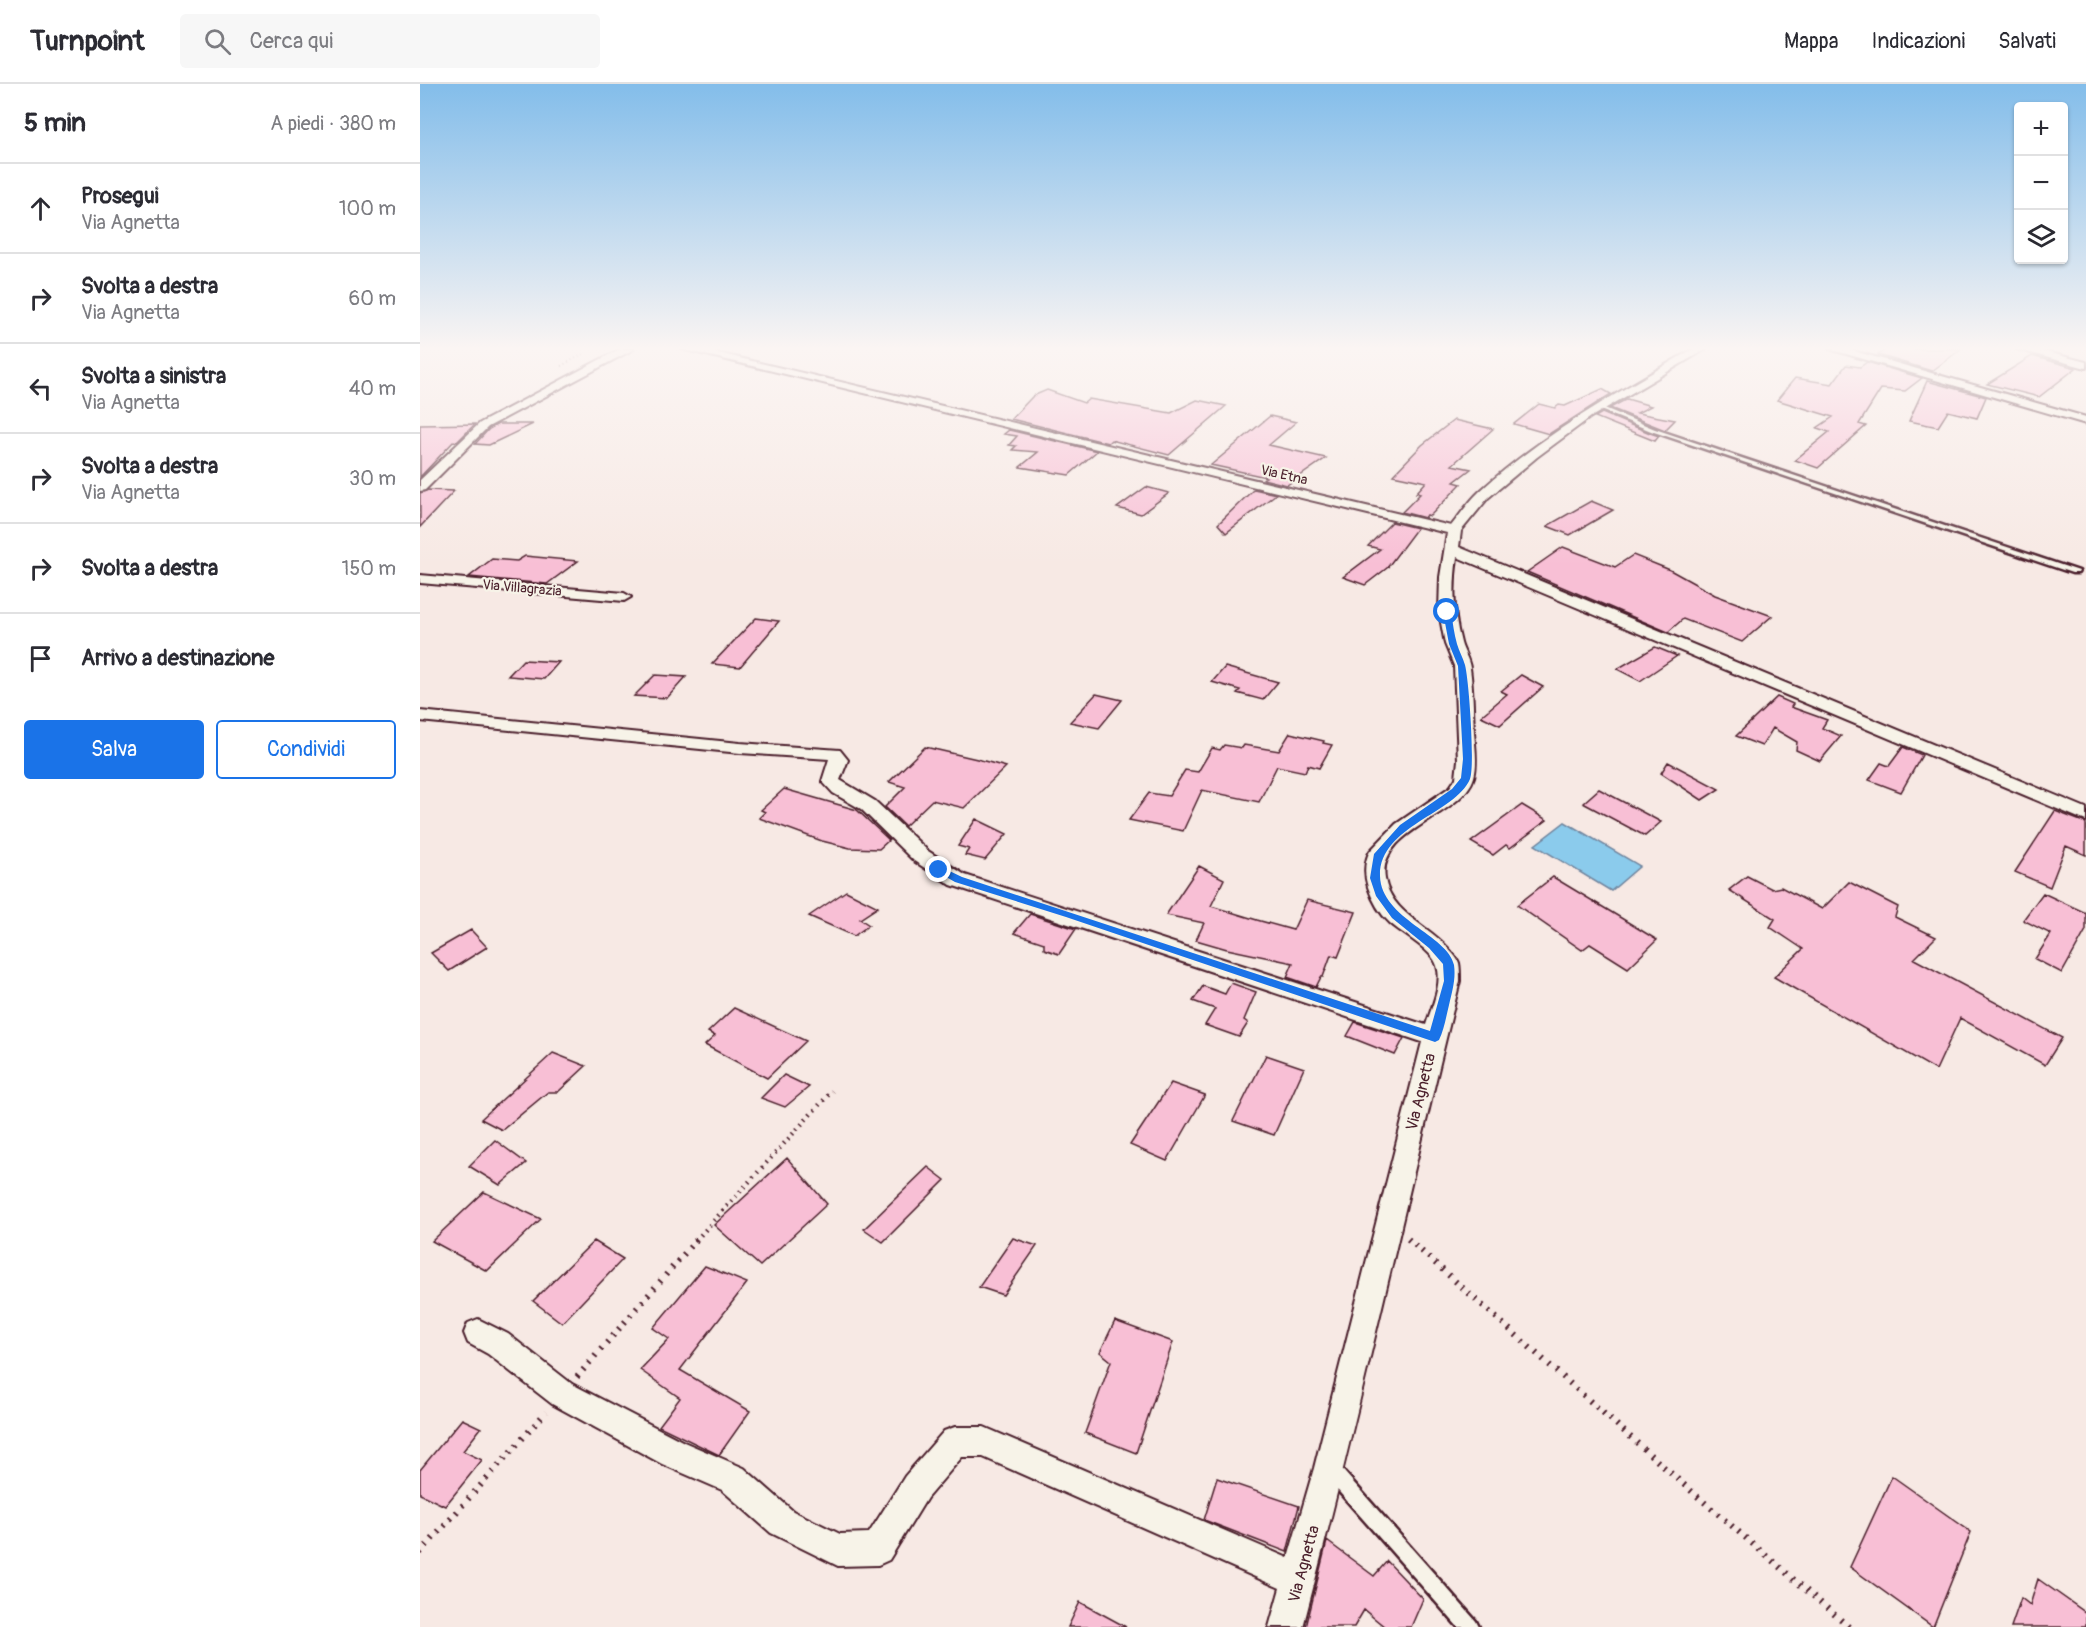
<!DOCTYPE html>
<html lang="it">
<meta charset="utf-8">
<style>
:root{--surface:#fff;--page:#f7f7f7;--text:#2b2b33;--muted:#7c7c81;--line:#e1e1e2;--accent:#1a73e8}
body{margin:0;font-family:Pangolin,sans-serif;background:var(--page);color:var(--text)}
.controls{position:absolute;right:18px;top:18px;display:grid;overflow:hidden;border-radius:6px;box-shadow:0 2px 4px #0004}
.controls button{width:54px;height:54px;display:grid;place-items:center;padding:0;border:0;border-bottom:2px solid var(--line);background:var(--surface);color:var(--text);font:30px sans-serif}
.stop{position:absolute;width:18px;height:18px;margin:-14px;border:4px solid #1a73e8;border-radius:50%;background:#fff}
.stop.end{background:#1a73e8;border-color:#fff;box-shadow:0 2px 6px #0008}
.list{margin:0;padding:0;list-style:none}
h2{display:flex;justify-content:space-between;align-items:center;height:78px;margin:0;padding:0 24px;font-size:26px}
h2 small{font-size:20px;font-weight:400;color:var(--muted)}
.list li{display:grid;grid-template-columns:39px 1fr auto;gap:18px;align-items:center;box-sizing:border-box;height:90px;padding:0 24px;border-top:2px solid var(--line)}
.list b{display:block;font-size:22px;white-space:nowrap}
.list p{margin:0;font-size:20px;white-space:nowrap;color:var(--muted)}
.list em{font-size:20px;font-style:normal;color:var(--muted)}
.actions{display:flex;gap:12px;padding:18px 24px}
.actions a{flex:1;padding:14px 0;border:2px solid var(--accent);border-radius:6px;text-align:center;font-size:21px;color:var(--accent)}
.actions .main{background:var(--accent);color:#fff}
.icon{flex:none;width:33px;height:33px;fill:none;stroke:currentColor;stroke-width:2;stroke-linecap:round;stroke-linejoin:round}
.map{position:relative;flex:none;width:1666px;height:1543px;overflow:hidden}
header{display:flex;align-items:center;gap:36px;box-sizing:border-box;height:84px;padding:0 30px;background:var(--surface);border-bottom:2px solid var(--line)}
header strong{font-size:28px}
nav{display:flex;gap:33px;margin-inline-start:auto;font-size:21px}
.search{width:420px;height:54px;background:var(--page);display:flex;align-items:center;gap:15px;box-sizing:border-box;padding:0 21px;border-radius:6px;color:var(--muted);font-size:22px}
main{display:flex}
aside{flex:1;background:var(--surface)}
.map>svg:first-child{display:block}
</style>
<header>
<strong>Turnpoint</strong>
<div class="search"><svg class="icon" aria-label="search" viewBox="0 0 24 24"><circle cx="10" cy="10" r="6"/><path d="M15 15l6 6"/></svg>Cerca qui</div>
<nav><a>Mappa</a><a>Indicazioni</a><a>Salvati</a></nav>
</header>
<main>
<aside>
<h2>5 min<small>A piedi · 380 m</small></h2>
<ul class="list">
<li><svg class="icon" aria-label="ahead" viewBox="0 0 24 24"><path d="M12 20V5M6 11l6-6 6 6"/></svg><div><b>Prosegui</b><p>Via Agnetta</p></div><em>100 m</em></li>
<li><svg class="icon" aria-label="right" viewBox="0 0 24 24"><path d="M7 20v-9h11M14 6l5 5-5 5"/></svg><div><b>Svolta a destra</b><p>Via Agnetta</p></div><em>60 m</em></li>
<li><svg class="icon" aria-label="left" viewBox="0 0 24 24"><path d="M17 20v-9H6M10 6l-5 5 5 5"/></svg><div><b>Svolta a sinistra</b><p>Via Agnetta</p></div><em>40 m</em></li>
<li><svg class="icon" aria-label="right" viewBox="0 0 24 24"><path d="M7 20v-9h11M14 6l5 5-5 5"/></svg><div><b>Svolta a destra</b><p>Via Agnetta</p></div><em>30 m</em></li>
<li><svg class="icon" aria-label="right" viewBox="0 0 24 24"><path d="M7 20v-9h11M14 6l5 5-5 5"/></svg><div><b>Svolta a destra</b></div><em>150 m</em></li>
<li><svg class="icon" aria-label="arrive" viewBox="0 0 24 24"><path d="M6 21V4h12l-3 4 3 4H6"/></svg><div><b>Arrivo a destinazione</b></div></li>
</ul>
<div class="actions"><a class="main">Salva</a><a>Condividi</a></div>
</aside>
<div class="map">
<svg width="1666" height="1543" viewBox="0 0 1666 1543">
<rect width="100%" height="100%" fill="#f7e9e4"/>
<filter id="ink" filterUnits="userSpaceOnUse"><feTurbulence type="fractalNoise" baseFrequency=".0167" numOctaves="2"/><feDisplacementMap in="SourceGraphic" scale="12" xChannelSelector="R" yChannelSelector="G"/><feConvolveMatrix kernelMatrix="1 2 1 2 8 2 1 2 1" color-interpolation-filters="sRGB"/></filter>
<g filter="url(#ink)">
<path fill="#8bcbec" stroke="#71869f" stroke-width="1.5" d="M1145,738L1220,782L1191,807L1115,761Z"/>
<path fill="#f8bfd5" stroke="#4a1f2b" stroke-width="1.5" d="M1466,265H1541L1512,287L1458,271Z
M1612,272L1656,284L1619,313L1567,300Z
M1447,278L1502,294L1485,307L1461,305L1439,340L1446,342L1398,384L1375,376L1409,348L1397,344L1413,333L1357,316L1375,294L1412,300L1426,281L1440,283Z
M1507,297L1566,313L1557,334L1528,327L1518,343L1489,337Z
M1182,305L1191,310L1129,350L1094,340L1119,320L1135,324L1139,321L1145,322Z
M627,306L664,319L669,315L751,329L777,316L806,322L749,371L691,356L688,359L591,335L613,312Z
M1207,315L1231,322L1217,329L1255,336L1245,346L1190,324Z
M1182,329L1230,349L1239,352L1235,357L1175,333Z
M850,332L876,338L849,361L906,374L867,401L843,395L846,393L791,381Z
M1034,336L1073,345L1032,381L1051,385L1034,398L1041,400L1010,432L1007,431L1005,434L982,428L1000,410L996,409L1006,398L973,391L1002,361Z
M55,340L37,358L34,357L0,393V341Z
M78,340H113L69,361L55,360L69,345Z
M589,346L677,367L649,391L600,383L618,368L592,366L596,362L589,361L597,352L584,350Z
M726,403L749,409L721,430L697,424Z
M834,405L856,410L806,449L798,440Z
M8,406L34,407L0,443V409Z
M1171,417L1193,426L1150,451L1127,442Z
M972,438L997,444L967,484L945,501L923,493L960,465L948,462Z
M1143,463L1195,483L1213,471L1250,486L1295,511L1352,532L1322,558L1263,535L1248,548L1107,488Z
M105,472L158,477L127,500L49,493L72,475L97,477Z
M336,534L359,537L320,583L292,580Z
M1235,563L1257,572L1220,597L1197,585Z
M103,576L139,578L124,595L88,592Z
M805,583L858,598L843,616L817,609L820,606L792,598Z
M235,591L266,593L247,614L214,612Z
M1101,591L1123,603L1080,641L1061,632L1087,610L1081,607Z
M676,610L702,616L679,644L650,638Z
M1357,613L1373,620L1371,623L1407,636L1402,644L1421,652L1400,677L1376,666L1377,658L1353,644L1342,662L1316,652Z
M870,649L904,657L903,659L912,661L899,684L888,681L885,688L857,682L839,718L782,706L763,747L709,736L729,709L749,712L765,686L778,688L792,664L800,666L804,661L822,664L824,661L859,667Z
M505,663L557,675L586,683L544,724L512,716L485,742L465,723L485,703L469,698Z
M1483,663L1502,671L1481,708L1449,696L1461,679L1469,682Z
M1248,678L1299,705L1282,716L1241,689Z
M364,705L437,726L469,756L459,765L430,764L402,757L339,734L345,728L341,726Z
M1179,705L1241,738L1225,752L1163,719Z
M1102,721L1127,736L1090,764L1086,761L1073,771L1051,758Z
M1635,727L1666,739V771L1646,762L1630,803L1595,788Z
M556,735L587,750L565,776L545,771L549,765L538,762Z
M779,782L804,795L791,822L837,836L873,846L887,816L936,828L918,873L911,871L903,893H901L896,903L867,893L873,879L807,865L776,856L784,839L746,831Z
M1327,792L1352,805L1361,803L1402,825L1429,798L1478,823L1475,833L1516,853L1494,875L1642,954L1625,981L1540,934L1516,986L1354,893L1383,865L1350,843L1355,835L1309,806Z
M1133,793L1201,834L1237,856L1208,884L1170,860L1162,866L1097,821Z
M426,807L458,823L440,835L449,841L434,852L389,832Z
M1623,809L1666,829V846L1642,889L1615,875L1631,850L1603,836Z
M610,830L656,845L639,870L624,865V859L594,849Z
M51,846L67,863L29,887L11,869Z
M811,899L836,908L824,936L828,939L819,953L785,941L795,925L773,917L783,902L805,910Z
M314,924L386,957L347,994L285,961L295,952L288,948Z
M935,938L984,954L975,971L927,952Z
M133,969L166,982L138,1008H128L82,1046L61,1035Z
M846,971L884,984L854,1051L813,1037Z
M364,991L389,1003L365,1023L341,1014Z
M751,999L785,1011L747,1077L710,1061Z
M75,1056L106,1079L80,1101L49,1082Z
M367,1074L407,1120L340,1182L294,1141Z
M508,1083L525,1096L463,1158L444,1145Z
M64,1108L121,1135L67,1187L12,1157Z
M593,1154L617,1162L583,1211L559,1203Z
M174,1157L203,1175L142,1239L113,1217Z
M285,1182L327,1199L260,1286L330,1327L299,1371L239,1342L260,1314L220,1286L249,1255L233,1244Z
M695,1237L753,1258L716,1369L665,1349L691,1277L680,1268Z
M42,1335L61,1344L43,1367L62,1376L25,1422L0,1410V1386Z
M1472,1392L1551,1448L1513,1543L1430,1483Z
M797,1394L879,1422L867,1468L784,1436Z
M907,1457L954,1492L967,1477L1003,1515L991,1543H965L944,1526L934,1543H886Z
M1618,1495L1666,1529V1543H1591L1601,1514L1610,1521Z
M660,1518L706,1543H648Z"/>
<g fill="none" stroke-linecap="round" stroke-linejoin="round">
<g stroke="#4a1f2b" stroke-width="5">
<path id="lane" d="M1178,323H1182L1235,345L1659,487L1658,489H1652L1231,347L1178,325Z
M912,1379L918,1381L1056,1537L1059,1543H1038L906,1393L904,1387L906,1381Z"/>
</g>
<g stroke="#4a1f2b" stroke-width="4">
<path id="street" d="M200,265H214L68,343L5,406L0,407V396L60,339Z
M261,265H281L1031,442C1040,431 1049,417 1060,407C1124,349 1199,308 1273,265H1286L1171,333L1117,373L1068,414L1041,447L1039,463L1666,724V737L1037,473C1033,501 1033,530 1041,559C1043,567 1049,575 1050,584C1053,605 1053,627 1054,648C1055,662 1058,679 1054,693C1042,733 957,745 965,795C971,829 1008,841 1028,864C1031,868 1037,873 1039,879C1040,884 1040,891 1040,897C987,1112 939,1329 883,1543H849L860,1504L563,1373H542L507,1414L469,1476L458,1481L418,1482L351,1449L302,1406L242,1380L132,1320L68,1270L48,1259L44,1249L48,1239L58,1235L88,1250L152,1300L264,1358L324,1384L373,1427L420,1450L449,1449L485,1392L524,1347L535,1343H564L868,1474L894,1384L1002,958L531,801L494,777L441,725L413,709L402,697L409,675L320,669L0,637V627L320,659L420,666L428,676L420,696L455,717L508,767L545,791L1006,941C1011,924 1023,900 1017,882C1013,866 982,850 970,839C960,830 952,815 948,803C944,792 944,777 950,767L976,740L1030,703L1036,694L1038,676L1034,582L1025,560L1019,528L1020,493L1027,449Z
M1409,265H1427L1666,333V340Z
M1596,265H1615L1666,278V284Z
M0,491L204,509L211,513L204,517L0,499Z"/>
</g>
<path stroke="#4a1f2b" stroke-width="2" stroke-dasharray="1 3" stroke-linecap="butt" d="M141,282L163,270"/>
<path stroke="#4a1f2b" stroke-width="4.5" stroke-dasharray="1.5 5" stroke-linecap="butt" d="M276,1156L412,1007"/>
<path stroke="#4a1f2b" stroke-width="6" stroke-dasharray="2 7" stroke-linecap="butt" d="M988,1155L1262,1399L1429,1543
M157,1293L277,1155
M0,1469L126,1328"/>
<use href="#lane" fill="#f7f3e8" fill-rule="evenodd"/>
<use href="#street" fill="#f7f3e8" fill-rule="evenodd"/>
</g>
</g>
<linearGradient id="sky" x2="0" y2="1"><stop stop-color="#83bdea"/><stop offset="0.55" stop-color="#fbf5f3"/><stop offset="1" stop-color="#fbf5f3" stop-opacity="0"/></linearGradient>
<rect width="1666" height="481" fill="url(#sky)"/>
<path fill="#1a73e8" d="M1027,526L1031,528C1033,539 1034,550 1037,560C1039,567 1043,574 1045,581C1049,596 1055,682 1050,695C1035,730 959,742 960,792C961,835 1028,851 1034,881C1036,895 1032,908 1029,921C1026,933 1024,946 1019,956L1015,958L646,833L535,798L514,786L519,782L542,793L1010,947L1024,897L1023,880L1009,864L972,834L956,812L950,794L954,770L980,741L1032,705L1041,694L1043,675L1038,582L1029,560L1023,528Z"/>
<g text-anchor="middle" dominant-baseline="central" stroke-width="4.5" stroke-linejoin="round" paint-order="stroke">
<g font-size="14" fill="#4a1f2b" stroke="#f7f3e8">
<text transform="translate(864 391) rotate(13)">Via Etna</text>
<text transform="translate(102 504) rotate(5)">Via Villagrazia</text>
</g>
<g font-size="16" fill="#4a1f2b" stroke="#f7f3e8">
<text transform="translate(1001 1008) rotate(-76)">Via Agnetta</text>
<text transform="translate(884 1480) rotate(-75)">Via Agnetta</text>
</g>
</g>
</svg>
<div class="controls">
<button>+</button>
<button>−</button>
<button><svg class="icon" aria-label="layers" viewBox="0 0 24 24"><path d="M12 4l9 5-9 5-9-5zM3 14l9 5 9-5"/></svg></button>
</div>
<div class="stop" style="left:1027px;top:528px"></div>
<div class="stop end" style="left:519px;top:786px"></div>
</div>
</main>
